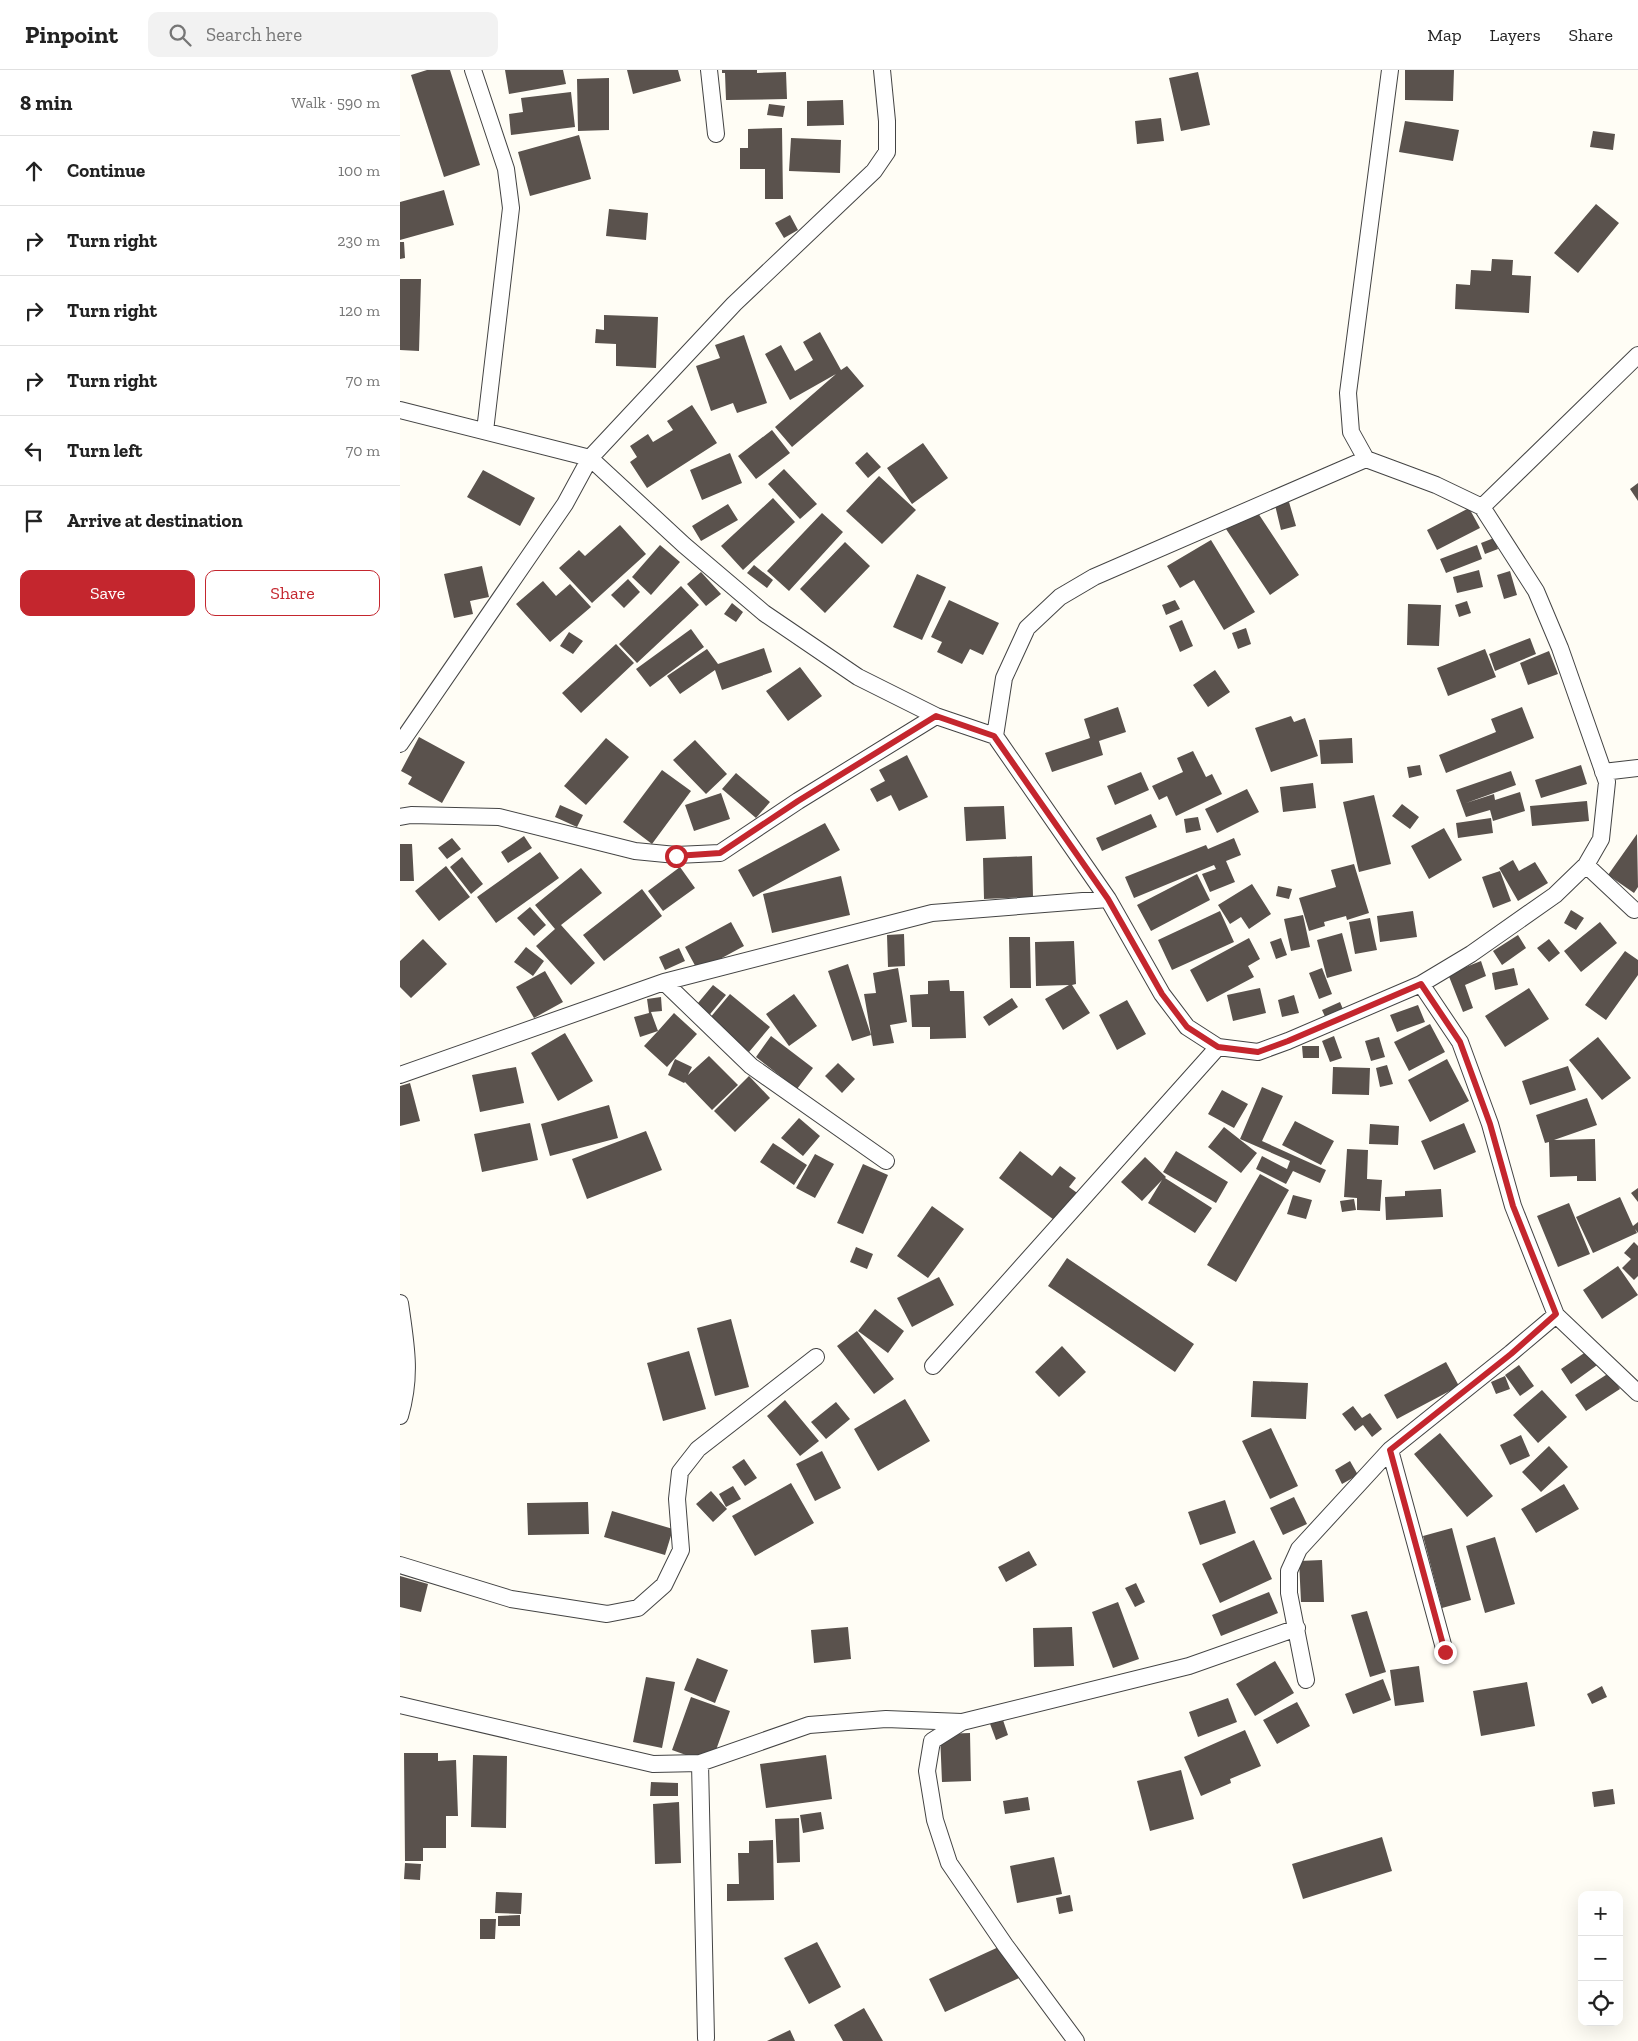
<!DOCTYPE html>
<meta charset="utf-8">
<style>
:root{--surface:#fff;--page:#f2f2f2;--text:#222;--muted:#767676;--line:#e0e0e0;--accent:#c4262e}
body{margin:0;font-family:"Zilla Slab",serif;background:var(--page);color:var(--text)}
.controls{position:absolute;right:15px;bottom:15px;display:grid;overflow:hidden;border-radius:10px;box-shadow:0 5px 20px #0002}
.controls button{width:45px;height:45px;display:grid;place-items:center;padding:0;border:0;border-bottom:1px solid var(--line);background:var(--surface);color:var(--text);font:25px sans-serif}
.stop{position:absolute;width:15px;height:15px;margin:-11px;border:4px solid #c4262e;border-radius:50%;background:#fff}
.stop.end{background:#c4262e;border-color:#fff;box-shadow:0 1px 5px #0008}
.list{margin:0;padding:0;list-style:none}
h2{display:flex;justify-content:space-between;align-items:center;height:65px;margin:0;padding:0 20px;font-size:21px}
h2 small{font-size:16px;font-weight:400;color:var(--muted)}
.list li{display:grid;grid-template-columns:32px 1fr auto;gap:15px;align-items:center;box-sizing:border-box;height:70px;padding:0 20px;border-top:1px solid var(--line)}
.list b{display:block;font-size:19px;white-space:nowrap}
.list em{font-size:16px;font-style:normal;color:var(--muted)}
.actions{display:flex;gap:10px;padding:15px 20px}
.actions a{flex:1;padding:11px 0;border:1px solid var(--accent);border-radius:10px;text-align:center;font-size:18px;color:var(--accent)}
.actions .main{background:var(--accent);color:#fff}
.icon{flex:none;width:28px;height:28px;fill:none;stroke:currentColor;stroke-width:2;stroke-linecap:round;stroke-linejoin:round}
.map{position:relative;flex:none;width:1238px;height:1971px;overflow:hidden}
header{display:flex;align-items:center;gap:30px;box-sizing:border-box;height:70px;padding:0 25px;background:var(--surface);border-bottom:1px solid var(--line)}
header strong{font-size:24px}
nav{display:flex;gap:28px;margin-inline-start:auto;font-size:18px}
.search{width:350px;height:45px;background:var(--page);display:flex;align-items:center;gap:12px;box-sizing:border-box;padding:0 18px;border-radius:10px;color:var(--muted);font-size:19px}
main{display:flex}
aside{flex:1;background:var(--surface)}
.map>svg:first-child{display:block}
</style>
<header>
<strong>Pinpoint</strong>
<div class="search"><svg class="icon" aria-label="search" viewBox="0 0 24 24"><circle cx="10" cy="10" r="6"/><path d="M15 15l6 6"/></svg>Search here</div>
<nav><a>Map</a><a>Layers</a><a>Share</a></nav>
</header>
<main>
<aside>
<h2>8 min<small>Walk · 590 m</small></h2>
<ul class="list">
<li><svg class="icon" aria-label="ahead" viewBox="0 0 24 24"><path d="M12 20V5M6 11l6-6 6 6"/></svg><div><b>Continue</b></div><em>100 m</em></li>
<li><svg class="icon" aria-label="right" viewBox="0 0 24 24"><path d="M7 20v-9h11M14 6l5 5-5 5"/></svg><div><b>Turn right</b></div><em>230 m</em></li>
<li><svg class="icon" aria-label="right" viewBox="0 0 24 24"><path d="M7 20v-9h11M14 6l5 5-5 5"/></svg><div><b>Turn right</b></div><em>120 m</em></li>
<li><svg class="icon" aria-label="right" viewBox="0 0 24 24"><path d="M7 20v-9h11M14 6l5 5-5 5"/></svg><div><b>Turn right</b></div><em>70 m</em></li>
<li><svg class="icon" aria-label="left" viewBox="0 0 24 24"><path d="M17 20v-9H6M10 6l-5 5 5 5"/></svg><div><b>Turn left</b></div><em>70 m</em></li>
<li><svg class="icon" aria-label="arrive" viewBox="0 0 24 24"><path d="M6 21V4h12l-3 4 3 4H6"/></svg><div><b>Arrive at destination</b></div></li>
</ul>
<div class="actions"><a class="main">Save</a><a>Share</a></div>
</aside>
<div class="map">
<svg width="1238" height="1971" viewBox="0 0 1238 1971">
<rect width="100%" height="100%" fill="#fffdf5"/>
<path fill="#5a524d" d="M27,0H50L80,95L44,107L11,5Z
M105,0H163L166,14L109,24Z
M227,0H278L281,11L233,24Z
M322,0H357V3L386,2L387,29L326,30L325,3H322Z
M1005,0H1054L1053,31L1005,30Z
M798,2L810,55L781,61L769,8Z
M209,8V60L178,61L177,9Z
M171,22L175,57L111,65L109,44L123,42L121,28Z
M443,30L444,55L407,56V31Z
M369,34L385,36L383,47L367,45Z
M761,48L764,71L737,74L735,51Z
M1005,51L1059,60L1053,91L999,82Z
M382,58L383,129H365V99H340V78H348V59Z
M1193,61L1215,64L1213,80L1190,77Z
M179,65L191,109L130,126L118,82Z
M391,68L441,70L440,103L389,101Z
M44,120L54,155L0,170V132Z
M1196,134L1219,153L1178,203L1154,183Z
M209,139L248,143L246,170L206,166Z
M390,145L398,160L384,168L375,153Z
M0,172H4L5,188L0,189Z
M1092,189L1113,190L1112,205L1131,206L1129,243L1055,239L1056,214L1070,215L1071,200L1091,201Z
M0,209H21L19,281L0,280Z
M204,245L258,247L256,298L216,296V274L195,273L196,259L204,260Z
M420,262L441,300L447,296L464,316L392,377L375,357L436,304L390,330L365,284L381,275L395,301L413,290L403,272Z
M344,265L367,333L337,343L333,333L311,341L296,296L320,288L315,275Z
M292,335L317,373L247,418L230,392L237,387L230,376L248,364L253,372L273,360L267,351Z
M372,360L390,383L356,409L338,386Z
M523,373L548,408L512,434L487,398Z
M467,382L481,397L468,408L455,393Z
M330,383L342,413L302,430L290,400Z
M384,399L417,434L400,449L368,414Z
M83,400L135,428L120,456L67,427Z
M479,406L516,440L482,474L446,441Z
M1238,413V431L1230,419Z
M373,428L395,452L343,500L321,476Z
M889,432L896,456L881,460L875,435Z
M328,434L338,450L301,471L292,456Z
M854,437L899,505L870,525L824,456Z
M1069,438L1080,458L1037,480L1027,460Z
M422,443L443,462L389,521L367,501Z
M220,455L246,484L192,533L159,498L179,480L185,486Z
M1094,468L1098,479L1085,484L1081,473Z
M811,470L855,542L824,560L794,510L780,518L767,496Z
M445,472L470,496L425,543L400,519Z
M260,475L280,492L251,525L232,507Z
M1077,475L1082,489L1046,503L1040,489Z
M354,495L373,510L367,518L347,503Z
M82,496L89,527L70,531L73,544L54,548L44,504Z
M1079,500L1083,517L1057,523L1053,507Z
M1110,501L1117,525L1104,529L1097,505Z
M301,502L321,524L306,536L287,514Z
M517,504L546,517L522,570L493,557Z
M228,509L240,522L224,538L211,525Z
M143,511L156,526L170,514L191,537L150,572L116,534Z
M281,516L299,535L237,593L219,574Z
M549,530L599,553L583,585L570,579L562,594L537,582L542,572L531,567Z
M775,530L780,539L766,545L762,535Z
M1067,531L1071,543L1059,547L1055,535Z
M332,533L343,542L336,552L324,544Z
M1008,534L1041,535L1039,576L1007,575Z
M782,550L793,576L780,582L769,556Z
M846,558L851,574L838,579L832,563Z
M291,559L304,577L250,617L236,599Z
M169,562L183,571L173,584L160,576Z
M1130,568L1136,584L1095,601L1089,584Z
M216,574L234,593L181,643L162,623Z
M364,578L372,602L322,620L315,600L280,624L267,606L307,579L318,594Z
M1085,579L1096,607L1048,626L1037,598Z
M1149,581L1158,604L1128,615L1120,593Z
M400,597L422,626L388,651L366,621Z
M815,600L830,622L808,637L793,615Z
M718,637L726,662L699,671L703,685L652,702L645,683L690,668L684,649Z
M1122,637L1134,668L1046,703L1039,685L1096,662L1091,649Z
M891,646L894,652L905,648L918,686L871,702L855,658Z
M19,667L65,692L42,733L8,714L12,707L1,701Z
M206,668L229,687L186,735L164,716Z
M952,668L953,693L921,694L919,670Z
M295,670L327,704L306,724L273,690Z
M793,681L806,707L812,704L822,724L776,746L767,726L759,730L752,716L783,702L777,688Z
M507,685L528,727L499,741L491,725L477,732L470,719L485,711L479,700Z
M1020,695L1022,705L1009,708L1007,697Z
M1181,695L1187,714L1141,728L1135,710Z
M262,700L291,721L252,774L223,752Z
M1111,701L1116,715L1066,733L1094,724L1095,730L1120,722L1125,741L1093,751L1090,740L1066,747L1056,720Z
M741,702L749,720L715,735L707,716Z
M336,703L370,732L356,748L322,719Z
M913,713L916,738L883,742L880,717Z
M847,719L859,742L817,763L805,739Z
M321,723L330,749L294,761L285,735Z
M974,725L991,794L959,802L943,732Z
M1187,731L1189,751L1132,756L1130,736Z
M1002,734L1019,747L1010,759L992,746Z
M160,735L183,745L177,757L155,747Z
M604,736L606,769L566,771L564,737Z
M751,744L757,757L702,781L696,768Z
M798,747L801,760L786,763L784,749Z
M1091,748L1093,763L1058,768L1056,753Z
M425,753L440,780L353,827L338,800Z
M1044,758L1062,790L1029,809L1011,776Z
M1237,764L1238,817L1234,823L1208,805Z
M124,766L132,778L108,793L101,782Z
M52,768L61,779L47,789L38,778Z
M834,768L841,785L826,791L835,812L810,822L802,804L816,799L814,795L734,828L725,807L806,775L808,779Z
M0,774H12L14,811H0Z
M140,782L159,808L96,853L77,827Z
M632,786L633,827L584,829L583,788Z
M62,787L83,814L71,824L50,797Z
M1113,790L1119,801L1135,792L1148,813L1118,831L1099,798Z
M954,794L969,843L947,850L946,846L924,852L925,856L909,861L899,828L936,817L931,800Z
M46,796L70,827L39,851L15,821Z
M280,797L295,818L263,841L248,821Z
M181,798L202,823L161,855L195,893L171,915L136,876L155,859L135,835Z
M1100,801L1111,831L1093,838L1082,807Z
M797,804L810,830L751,861L737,835Z
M441,806L450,845L372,863L363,824Z
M852,814L871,844L849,859L841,847L830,854L818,835Z
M878,816L892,819L889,829L876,826Z
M242,819L262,846L204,891L183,865Z
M130,837L146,855L134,866L117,848Z
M1171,840L1184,848L1176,860L1164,853Z
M820,841L834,872L772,900L758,870Z
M1013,841L1017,867L980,872L977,846Z
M903,845L910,877L891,881L884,849Z
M970,848L977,880L955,884L949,852Z
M331,852L344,876L298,901L285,877Z
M1200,852L1217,873L1181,902L1164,881Z
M942,863L952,901L927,908L917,870Z
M504,864L505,896L488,897L487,865Z
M1118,865L1126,878L1102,895L1093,881Z
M609,867H630L631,918H610Z
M849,868L860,889L848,896L854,907L807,932L790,900Z
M881,868L887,885L876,889L870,872Z
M23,869L47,894L11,928L0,917V891Z
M1149,869L1160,883L1149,892L1137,878Z
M674,871L676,914L672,915L690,943L663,960L645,929L669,915L636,916L635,872Z
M126,877L144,891L133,906L114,892Z
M279,878L285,891L265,900L259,887Z
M1225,881L1238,890V905L1206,950L1185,935Z
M1081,891L1086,906L1065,915L1073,938L1063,942L1048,904Z
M448,894L471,965L452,971L428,901Z
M498,898L507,952L490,955L494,973L473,976L464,924L476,923L473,903Z
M922,898L932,924L919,929L909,903Z
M1114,898L1118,915L1095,920L1092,903Z
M145,901L163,932L134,948L116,917Z
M549,910L550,921H564L566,968L530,969V957H512L510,925L528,924V911Z
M313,915L326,925L306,949L293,939Z
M860,918L866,943L833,951L827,925Z
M1129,918L1149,949L1105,977L1085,946Z
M330,924L370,957L349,982L309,949Z
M394,924L417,956L389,976L366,944Z
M894,925L899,943L882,947L878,930Z
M261,927L262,941L251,942L258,961L274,943L297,964L267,997L244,976L258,961L240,967L234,947L249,943L247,929Z
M612,928L618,937L589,956L583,947Z
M727,930L746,964L717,980L699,945Z
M940,932L945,944L927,951L922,940Z
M1018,935L1025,952L997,962L990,945Z
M1030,954L1045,982L1009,1001L994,972Z
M165,963L193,1011L158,1031L131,983Z
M371,966L413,998L397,1019L356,987Z
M934,966L942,988L930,992L922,971Z
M979,967L985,987L971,991L965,971Z
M1198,967L1231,1008L1202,1030L1169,990Z
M902,976H919V988H903Z
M309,986L338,1015L312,1040L285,1012L284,1013L268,1005L275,989L292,997L288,1005Z
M1047,989L1069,1031L1030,1052L1008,1010Z
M438,993L455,1009L442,1023L425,1006Z
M987,995L993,1014L980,1017L976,998Z
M1168,996L1176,1020L1130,1035L1122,1011Z
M116,997L124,1033L80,1042L72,1005Z
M933,997L970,998L969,1025L932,1024Z
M349,1006L370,1028L335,1062L314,1041Z
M10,1013L20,1051L0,1056V1016Z
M862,1017L883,1026L862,1071L926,1100L920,1113L893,1101L886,1114L856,1099L862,1086L887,1099L890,1091L840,1069Z
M822,1020L848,1034L834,1058L808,1044Z
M1187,1028L1197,1055L1154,1070L1195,1069L1196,1111H1177V1106L1150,1107L1149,1072L1145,1073L1136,1045Z
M209,1035L218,1068L150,1086L141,1054Z
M399,1048L420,1066L403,1086L381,1068Z
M895,1051L934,1071L921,1095L882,1075Z
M130,1053L138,1090L82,1102L74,1064Z
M1064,1053L1076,1082L1034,1100L1021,1071Z
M970,1054L999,1056L998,1075L969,1074Z
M824,1057L857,1083L841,1103L808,1077Z
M246,1061L262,1100L187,1129L172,1089Z
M373,1073L407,1095L394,1115L360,1092Z
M947,1079L968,1080L967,1109L982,1110L980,1141L957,1140V1128L944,1127Z
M620,1081L652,1106L660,1096L676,1108L669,1117L680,1125L658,1153L599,1108Z
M776,1081L828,1112L816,1133L763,1102Z
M415,1084L434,1094L415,1128L396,1118Z
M745,1087L766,1107L765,1108L812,1138L795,1163L748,1133L762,1110L742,1131L721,1112Z
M463,1094L488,1105L463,1164L437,1153Z
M860,1104L889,1120L836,1212L807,1195Z
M1238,1118V1132L1231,1123Z
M1041,1119L1043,1147L986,1150L985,1127L1005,1126V1121Z
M893,1125L912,1130L906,1149L887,1144Z
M1220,1127L1233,1156L1238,1152V1163L1235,1159L1237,1163L1193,1183L1176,1147Z
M954,1129L956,1140L942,1142L940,1131Z
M1169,1133L1190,1184L1158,1197L1137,1146Z
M532,1136L564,1159L528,1208L497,1186Z
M1234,1172L1238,1176V1206L1234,1210L1222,1198L1231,1189L1224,1183Z
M456,1177L473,1184L467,1199L450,1192Z
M667,1188L794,1274L775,1302L648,1216Z
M1218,1196L1238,1225L1202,1249L1183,1220Z
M539,1207L554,1235L512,1257L497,1228Z
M475,1239L504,1261L488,1283L458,1261Z
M331,1249L349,1317L315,1326L297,1258Z
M457,1261L494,1309L474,1324L437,1276Z
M662,1276L686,1302L659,1327L635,1302Z
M1190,1279L1200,1293L1171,1314L1161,1299Z
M289,1281L306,1339L263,1351L247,1293Z
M1046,1292L1059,1316L997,1349L984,1325Z
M1119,1295L1134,1316L1120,1326L1105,1305Z
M1209,1303L1220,1319L1186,1341L1175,1325Z
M1105,1306L1110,1319L1096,1324L1091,1312Z
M853,1311L908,1313L906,1349L851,1347Z
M1142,1320L1167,1347L1138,1373L1113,1345Z
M505,1329L530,1371L478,1401L454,1359Z
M385,1330L419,1371L400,1386L367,1346Z
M436,1332L450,1349L426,1369L411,1352Z
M953,1336L962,1348L970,1343L982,1359L972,1367L963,1355L955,1361L942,1344Z
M871,1358L898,1416L870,1429L842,1371Z
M1040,1363L1093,1426L1067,1447L1014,1384Z
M1121,1365L1130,1386L1110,1395L1100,1375Z
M1149,1376L1168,1397L1141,1422L1122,1402Z
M422,1381L441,1418L415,1431L396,1394Z
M344,1389L357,1408L345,1416L332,1397Z
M950,1391L958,1405L942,1414L935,1400Z
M391,1413L414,1453L355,1486L332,1446Z
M1164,1414L1179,1439L1136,1463L1121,1439Z
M333,1416L341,1429L326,1437L319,1424Z
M311,1421L327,1439L313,1452L296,1434Z
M894,1427L907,1454L883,1465L870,1438Z
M825,1430L836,1463L800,1475L788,1442Z
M188,1432L189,1464L128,1465L127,1433Z
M212,1441L273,1459L265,1485L204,1467Z
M1052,1458L1071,1530L1042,1538L1023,1466Z
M1095,1467L1115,1534L1085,1543L1066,1476Z
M854,1470L872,1509L820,1533L802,1494Z
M629,1481L637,1495L606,1512L598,1497Z
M922,1490L924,1532H901L899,1491Z
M0,1506L28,1514L21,1542L0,1537Z
M736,1513L745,1532L735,1537L725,1518Z
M869,1522L878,1543L821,1566L812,1545Z
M718,1532L739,1589L713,1598L692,1542Z
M967,1541L986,1602L970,1607L951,1545Z
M448,1557L451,1589L414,1593L411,1560Z
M672,1557L674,1596L634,1597L633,1558Z
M297,1588L328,1600L315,1633L284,1620Z
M875,1591L894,1623L855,1646L836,1614Z
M1019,1596L1024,1632L995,1636L990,1600Z
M246,1607L275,1612L262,1678L233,1672Z
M983,1609L991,1630L953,1644L945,1624Z
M1127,1612L1135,1656L1081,1666L1073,1621Z
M1202,1616L1207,1627L1192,1634L1187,1624Z
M291,1627L330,1641L311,1694L272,1680Z
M828,1628L837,1652L798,1667L789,1642Z
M897,1632L910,1656L877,1674L863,1650Z
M602,1647L608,1665L596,1670L589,1651Z
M845,1660L861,1696L830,1709L831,1713L801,1726L784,1687Z
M570,1663L571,1711L542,1712L540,1664Z
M4,1683H38V1691L56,1690L58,1746H46V1778H23V1791H5Z
M73,1685L107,1686L106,1758L71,1757Z
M426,1685L432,1729L366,1738L360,1694Z
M781,1700L794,1749L750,1761L737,1711Z
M251,1712L278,1713V1726H250Z
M1213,1719L1215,1734L1194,1737L1192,1722Z
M628,1727L630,1740L605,1744L603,1731Z
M279,1732L281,1793L255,1794L253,1734Z
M421,1742L424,1759L403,1763L400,1745Z
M399,1748L400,1792L377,1793L375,1749Z
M982,1767L992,1801L903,1829L892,1794Z
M373,1770L374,1830L327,1831V1814H339L338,1783H349V1771Z
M654,1787L662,1824L617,1833L610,1796Z
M5,1793L21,1794L20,1810L4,1809Z
M96,1822L122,1823L121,1844L95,1843Z
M670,1825L673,1841L659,1844L656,1828Z
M120,1845V1856H98V1846Z
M80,1849H96L95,1869H80Z
M417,1872L441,1917L409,1934L384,1888Z
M603,1875L619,1908L545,1942L529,1909Z
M464,1938L483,1971H443L434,1955Z
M390,1960L395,1971H367Z"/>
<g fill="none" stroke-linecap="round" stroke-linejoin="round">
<g stroke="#444" stroke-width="18">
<path id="minor" d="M73,0L106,99L111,138L85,361
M309,0L316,64
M0,340L190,388L284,475L364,543L458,607L536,646L595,666
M966,389L694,507L660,527L627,558L604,608L595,666L708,829L762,924L787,957L818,977L858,982L888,971L1021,914L1071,884L1155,825L1186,795L1201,769L1207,712L1160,578L1136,521L1082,437L1036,415L966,389L951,362L948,323L990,0
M1082,437L1238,285
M0,674L165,434L190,388L334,234L474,101L487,82V51L482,0
M1203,702L1238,698
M0,747L11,745L99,747L235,781L276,785L320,783L398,731L536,646
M1186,795L1234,840
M264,912L351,996L486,1091
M1021,914L1060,972L1090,1054L1113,1136L1156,1245L1238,1323
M0,1005L264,912L532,843L708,829
M0,1233C6,1275 12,1305 0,1346
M533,1296L818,977
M990,1380L1045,1582
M0,1495L111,1529L207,1544L238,1538L264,1515L281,1480L277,1429L280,1402L298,1379L416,1287
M906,1610L889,1523V1501L899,1479L990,1380L1111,1283L1156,1245
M0,1635L253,1694L300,1693L409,1655L486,1649L562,1652
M300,1693L306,1968
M676,1971L605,1875L549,1793L535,1750L527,1701L532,1671L562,1652L789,1596L897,1558"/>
</g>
<use href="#minor" stroke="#fff" stroke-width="16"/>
</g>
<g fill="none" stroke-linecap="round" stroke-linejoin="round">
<path stroke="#c4262e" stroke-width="6" d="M276,786L320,783L398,731L536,646L594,666L708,829L762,924L787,957L818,977L858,982L888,971L1021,914L1060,972L1090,1054L1113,1136L1156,1244L1111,1284L990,1380L1045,1582"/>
</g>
</svg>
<div class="controls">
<button>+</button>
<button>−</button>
<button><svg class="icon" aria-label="locate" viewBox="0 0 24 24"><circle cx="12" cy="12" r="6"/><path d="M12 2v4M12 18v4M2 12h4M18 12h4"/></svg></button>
</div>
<div class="stop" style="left:276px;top:786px"></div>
<div class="stop end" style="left:1045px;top:1582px"></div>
</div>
</main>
